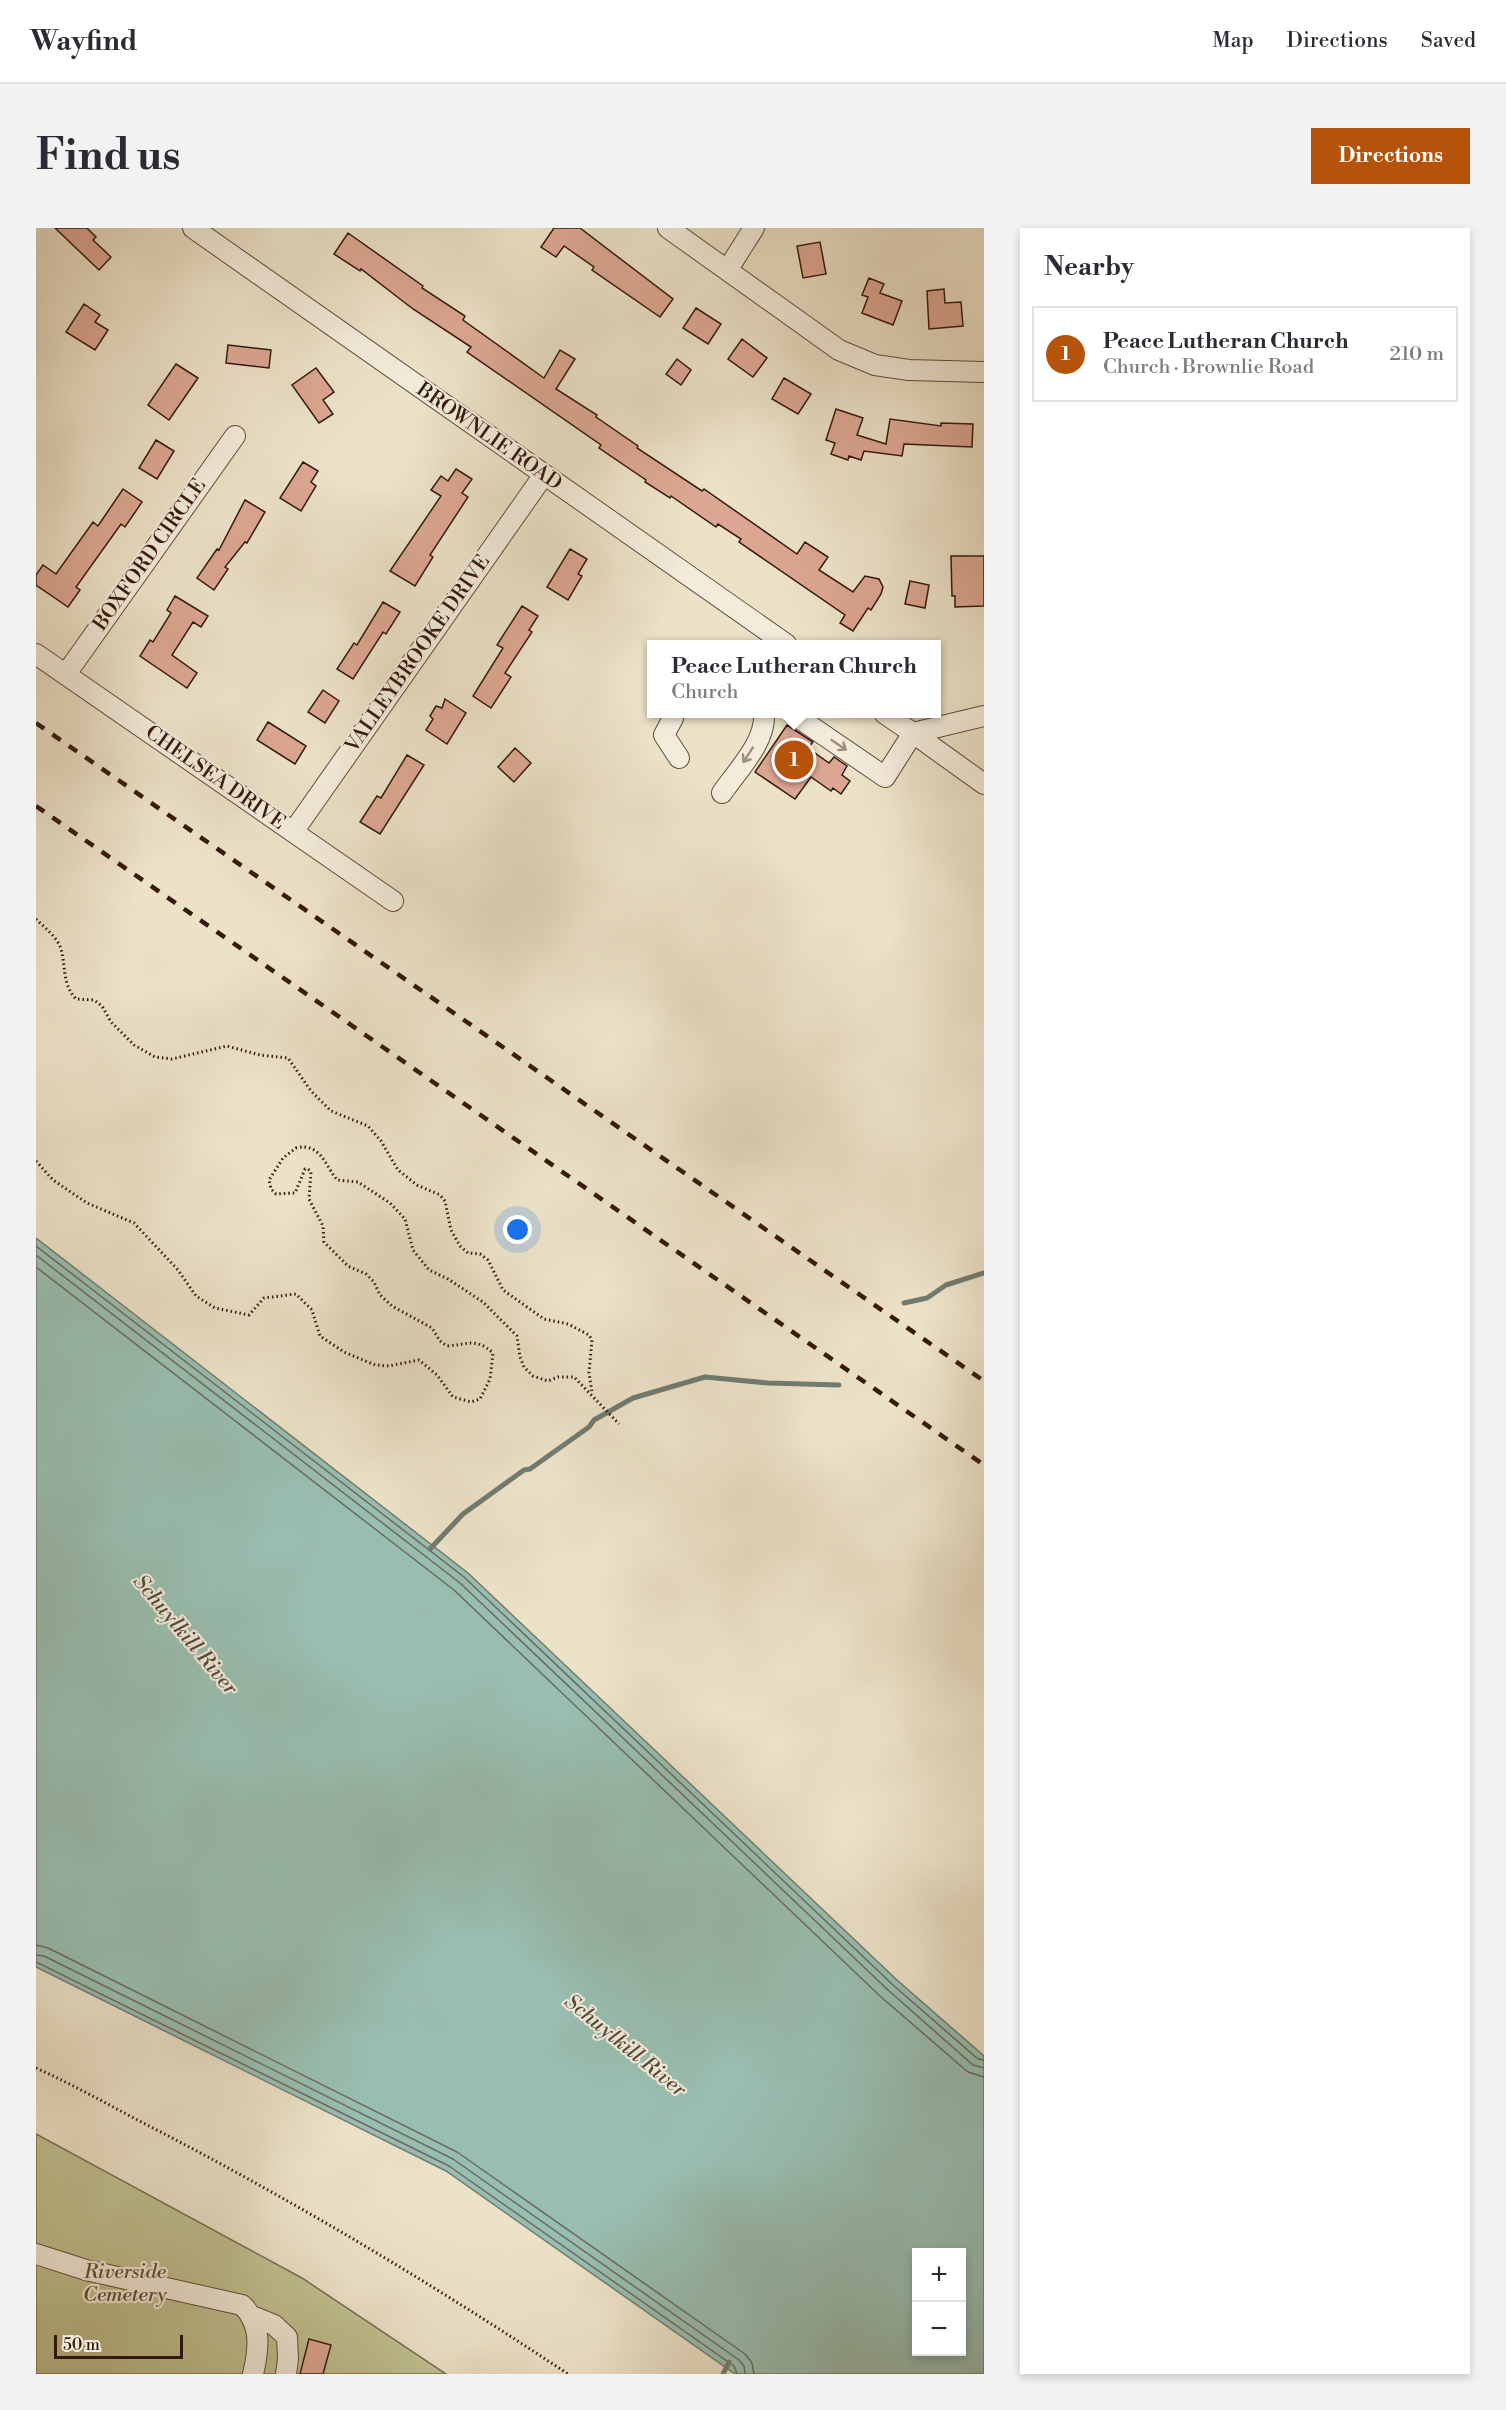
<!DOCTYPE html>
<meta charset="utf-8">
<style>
:root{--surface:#fff;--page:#f2f2f3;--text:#2b2b33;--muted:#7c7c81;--line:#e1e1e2;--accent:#b45309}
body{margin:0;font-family:"Libre Bodoni",serif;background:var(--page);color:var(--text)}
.controls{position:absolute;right:18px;bottom:18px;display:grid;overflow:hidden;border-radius:0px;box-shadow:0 3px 9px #0003}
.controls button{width:54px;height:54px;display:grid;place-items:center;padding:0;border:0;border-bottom:2px solid var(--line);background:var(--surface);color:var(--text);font:30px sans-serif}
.scale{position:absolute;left:18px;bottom:15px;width:129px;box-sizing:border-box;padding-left:6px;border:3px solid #36190e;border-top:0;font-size:16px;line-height:21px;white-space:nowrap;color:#36190e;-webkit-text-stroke:4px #f3ecdb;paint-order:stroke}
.you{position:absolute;left:482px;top:1002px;width:21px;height:21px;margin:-15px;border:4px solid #fff;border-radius:50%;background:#1a73e8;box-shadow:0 0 0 9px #1a73e833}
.badge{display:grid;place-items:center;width:39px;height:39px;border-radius:50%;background:var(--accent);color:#fff;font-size:20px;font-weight:700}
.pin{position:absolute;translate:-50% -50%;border:3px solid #fff;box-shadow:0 2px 6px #0006}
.popup{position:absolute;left:611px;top:412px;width:294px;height:78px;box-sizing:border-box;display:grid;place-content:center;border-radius:0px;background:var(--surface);filter:drop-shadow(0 2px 4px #0005);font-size:20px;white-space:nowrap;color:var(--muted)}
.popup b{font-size:22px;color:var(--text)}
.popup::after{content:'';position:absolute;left:50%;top:100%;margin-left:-12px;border:12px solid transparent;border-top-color:var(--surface)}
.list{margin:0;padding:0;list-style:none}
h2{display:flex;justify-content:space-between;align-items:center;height:78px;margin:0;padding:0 24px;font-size:26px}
h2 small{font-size:20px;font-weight:400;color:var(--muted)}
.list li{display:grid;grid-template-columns:39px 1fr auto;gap:18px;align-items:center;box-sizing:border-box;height:96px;margin:0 12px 12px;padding:0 12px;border:2px solid var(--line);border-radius:0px}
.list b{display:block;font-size:22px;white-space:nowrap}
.list p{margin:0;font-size:20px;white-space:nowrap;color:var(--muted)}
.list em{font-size:20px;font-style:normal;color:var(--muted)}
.map{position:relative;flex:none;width:948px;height:2146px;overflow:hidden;border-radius:0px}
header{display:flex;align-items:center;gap:36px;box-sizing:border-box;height:84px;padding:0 30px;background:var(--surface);border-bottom:2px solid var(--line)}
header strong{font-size:28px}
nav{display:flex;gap:33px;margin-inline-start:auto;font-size:21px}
.intro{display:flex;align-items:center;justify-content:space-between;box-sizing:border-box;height:144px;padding:0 36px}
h1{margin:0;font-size:42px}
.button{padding:15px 27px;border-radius:0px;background:var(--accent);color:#fff;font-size:21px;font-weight:700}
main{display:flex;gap:36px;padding:0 36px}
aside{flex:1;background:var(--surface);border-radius:0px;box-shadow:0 3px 9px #0003}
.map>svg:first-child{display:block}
</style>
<header>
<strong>Wayfind</strong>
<nav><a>Map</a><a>Directions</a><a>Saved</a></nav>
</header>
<div class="intro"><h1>Find us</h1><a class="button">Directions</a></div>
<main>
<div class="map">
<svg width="948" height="2146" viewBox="0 0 948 2146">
<rect width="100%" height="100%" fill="#ece2c8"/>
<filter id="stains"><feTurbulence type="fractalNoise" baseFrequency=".00333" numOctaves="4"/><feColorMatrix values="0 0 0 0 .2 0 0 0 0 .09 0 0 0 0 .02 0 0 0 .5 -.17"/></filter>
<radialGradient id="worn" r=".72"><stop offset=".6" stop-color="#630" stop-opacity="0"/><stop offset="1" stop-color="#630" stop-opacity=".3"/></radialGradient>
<path fill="#c0c190" stroke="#7b6d4f" stroke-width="1.5" d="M0,1906L266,2050L410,2146H0Z"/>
<path fill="#99beb1" stroke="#717c70" stroke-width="1.5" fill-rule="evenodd" d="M0,1010L432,1345L861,1752L948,1828V2146H699L410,1943L0,1739ZM880,2024H926V2124H880Z"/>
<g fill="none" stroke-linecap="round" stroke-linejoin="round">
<path stroke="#686c60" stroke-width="1.5" d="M0,1018L428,1349L857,1757L942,1831L948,1832
M0,1027L424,1355L852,1762L937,1837L948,1840
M0,1039L418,1362L845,1769L932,1844L948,1849
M0,1717L12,1720L421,1924L709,2126L716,2135L718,2146
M0,1727L8,1728L417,1931L703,2132L708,2138L709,2146
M0,1734L413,1938L698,2138L701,2146"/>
<path stroke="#717c70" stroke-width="5" d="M868,1075L891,1070L910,1057L948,1045
M394,1321L427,1286L488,1242L494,1241L553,1199L558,1192L597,1170L669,1149L732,1155L803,1157
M687,2146L693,2134"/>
</g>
<path fill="#dca792" stroke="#36190e" stroke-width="1.5" d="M19,0H51L60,9L57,12L75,29L63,42Z
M518,0H544L637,71L624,89L556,42L558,39L528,18L520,29L505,19Z
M312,5L387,58L386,60L429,88L427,92L508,150L524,122L539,131L520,161L561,187L560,189L602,218L601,220L666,263L668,261L761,326L769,314L792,329L783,342L817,364L829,348L843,351L847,359L845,366L835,382L832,380L817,403L804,395L809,387L703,314L705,311L682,296L680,299L635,268L634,270L609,254L610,252L563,220L565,217L431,124L435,119L377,81L325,41L324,43L298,26Z
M784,14L790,46L767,50L761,18Z
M833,50L848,56L844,65L866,73L857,97L826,85L832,69L826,67Z
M908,61L909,75L925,74L927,98L893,101L891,63Z
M48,76L64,87L59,94L72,102L59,122L30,104Z
M660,80L685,96L672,116L647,100Z
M706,111L731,130L717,149L692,131Z
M192,117L235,122L233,140L190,135Z
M641,131L655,142L645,157L630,146Z
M140,136L162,150L133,192L112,177Z
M280,140L298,164L287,172L297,186L283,195L256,157Z
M748,150L775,166L762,186L736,171Z
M800,181L827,190L821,207L850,216L854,191L905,198V195L937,196L936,219L868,216L866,228L828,223L825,232L813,228L812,232L795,226L799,215L790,212Z
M120,212L138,223L121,251L103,240Z
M267,234L282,243L275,254L280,258L265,283L244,270Z
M420,241L436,251L426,265L432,269L394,327L397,329L379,358L354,343L405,268L395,262L405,248L412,253Z
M87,261L106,274L89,299L85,296L40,359L44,362L32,379L0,357V347L7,337L20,346L57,294L62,298Z
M209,272L229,284L211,315L209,314L189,339L192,341L178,362L161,350L181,321L183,322Z
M534,321L551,331L542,346L546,348L532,372L511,359Z
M915,328H948V378L919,379V368H916Z
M874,353L893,357L889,380L869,376Z
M139,368L172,388L165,399L157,394L136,427L161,445L151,460L104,428L114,412L117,414L135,385L131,382Z
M347,374L364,384L350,406L347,404L317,451L301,441L318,415L321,417Z
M486,378L502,388L493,402L496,404L469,445L475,449L455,480L437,468L467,420L461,417Z
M287,462L303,473L289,495L272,484Z
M409,471L430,485L411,516L390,502L397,491L394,488L400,478L406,480Z
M232,494L270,518L259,536L221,512Z
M751,497L777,514L772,520L793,535L798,529L811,538L806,547L814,553L805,566L797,560L795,563L775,549L759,571L719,544Z
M479,520L495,535L478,554L462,539Z
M371,527L388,537L344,606L324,594L341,568L345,570Z
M273,2111L295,2117L287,2146H264Z"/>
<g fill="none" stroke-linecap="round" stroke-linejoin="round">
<g stroke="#644b3c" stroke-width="22">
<path id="minor" d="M157,0L750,416
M632,0L803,122L839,137L873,142L948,144
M692,41L718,0
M0,426L357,673
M30,446L199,208
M757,486L849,549L877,505L948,556
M849,486L877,505L948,488
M637,490L628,507L643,530
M686,565C701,543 730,514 728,486
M257,604L507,248
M0,2026L50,2042L206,2077C226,2096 223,2121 217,2146
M216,2088L238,2097L251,2109L252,2131L250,2146"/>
</g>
<path stroke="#36190e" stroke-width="3" stroke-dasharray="1.5 3" stroke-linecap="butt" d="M0,691C9,700 21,709 25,721C30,739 26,756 40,771L58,772L66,778L75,794L98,817L119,829L136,831L191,818L224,827L252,830L275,863L295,883L332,898L345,913L362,942L381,957L404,967L409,973L415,1002L424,1018L432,1025L444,1026L452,1032L467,1062L508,1091L532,1096L553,1107L556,1112L553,1145L556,1164
M0,933L17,952L51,975L98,995L142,1042L160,1068L179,1080L213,1087L228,1070L260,1066L276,1082L284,1108L308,1124L339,1137L353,1138L383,1132L401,1147L417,1169L435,1174L444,1171L454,1151L457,1125C440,1109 430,1117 411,1118L404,1113L396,1100L356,1078L344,1067L338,1054L330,1046L312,1038L288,1014L287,998L273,971L275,944L272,941H269L259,965L240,966L235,961L233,952L247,930L260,920C284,914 289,937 301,952L322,954L354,975L369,991L377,1022L393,1042L412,1051L447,1074L481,1108L484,1129L488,1139L497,1148L512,1153L522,1149H538L583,1196
M0,1840C40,1858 78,1880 117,1900C260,1974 398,2057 532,2146"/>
<use href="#minor" stroke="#f3ecdb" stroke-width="20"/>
<path stroke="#36190e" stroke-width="4.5" stroke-dasharray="10 10" stroke-linecap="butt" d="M0,495L948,1153
M0,578L948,1237"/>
</g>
<defs><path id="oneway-shaft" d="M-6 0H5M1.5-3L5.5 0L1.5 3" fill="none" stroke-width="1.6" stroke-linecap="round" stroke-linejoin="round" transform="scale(1.5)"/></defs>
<g stroke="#9e8d7f">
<use href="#oneway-shaft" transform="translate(803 517) rotate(34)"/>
<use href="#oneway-shaft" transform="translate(712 527) rotate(123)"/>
</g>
<g text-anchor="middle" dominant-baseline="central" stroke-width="4.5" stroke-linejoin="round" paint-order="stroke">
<g font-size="20" fill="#36190e" stroke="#f3ecdb">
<text transform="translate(453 209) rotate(35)">BROWNLIE ROAD</text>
<text transform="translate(114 327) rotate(-55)">BOXFORD CIRCLE</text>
<text transform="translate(382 426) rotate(-55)">VALLEYBROOKE DRIVE</text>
<text transform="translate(179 550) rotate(35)">CHELSEA DRIVE</text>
</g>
<g font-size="20" font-style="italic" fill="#5f4b35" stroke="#f3ecdb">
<text x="89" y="2044">Riverside<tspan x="89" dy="23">Cemetery</tspan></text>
</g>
<g font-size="21" font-style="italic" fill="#544b3f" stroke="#f3ecdb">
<text transform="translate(149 1407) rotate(50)">Schuylkill River</text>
<text transform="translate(589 1818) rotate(39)">Schuylkill River</text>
</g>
</g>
<rect width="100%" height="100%" filter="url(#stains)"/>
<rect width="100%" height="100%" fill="url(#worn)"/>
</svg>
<div class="controls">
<button>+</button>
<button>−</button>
</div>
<div class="scale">50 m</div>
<div class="you"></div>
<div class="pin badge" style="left:758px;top:532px">1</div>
<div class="popup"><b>Peace Lutheran Church</b>Church</div>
</div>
<aside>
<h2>Nearby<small></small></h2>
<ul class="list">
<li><span class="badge">1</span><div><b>Peace Lutheran Church</b><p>Church · Brownlie Road</p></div><em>210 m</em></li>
</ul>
</aside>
</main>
